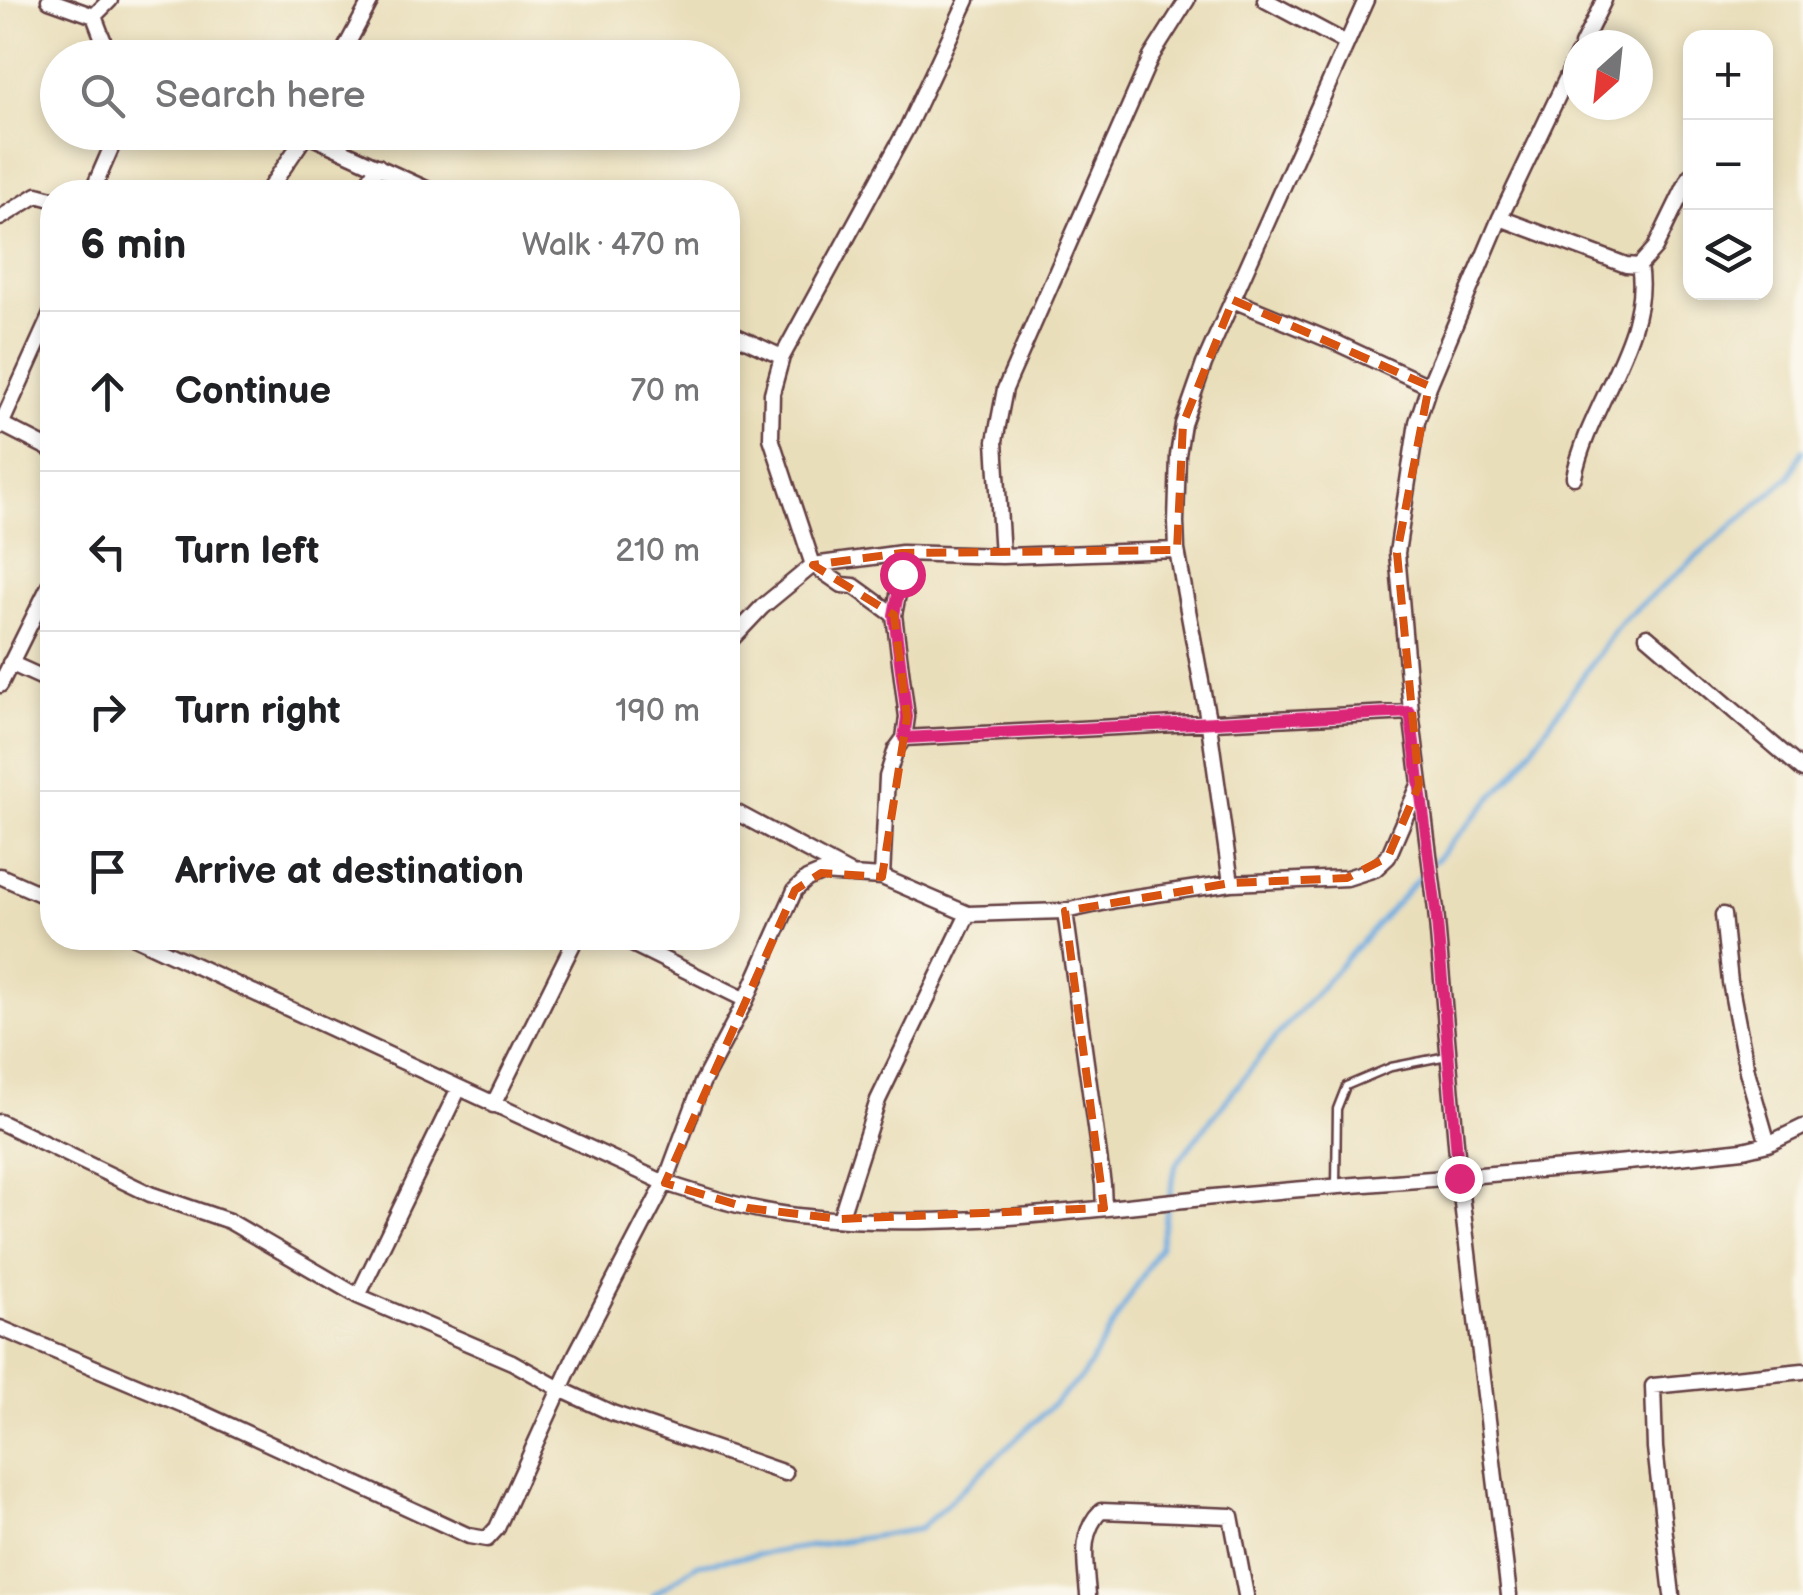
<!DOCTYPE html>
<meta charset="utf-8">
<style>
:root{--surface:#fff;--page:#f2f2f2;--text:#202124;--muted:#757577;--line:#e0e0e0}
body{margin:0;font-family:"Balsamiq Sans",sans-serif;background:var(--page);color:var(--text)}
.controls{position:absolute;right:30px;top:30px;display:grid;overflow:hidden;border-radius:20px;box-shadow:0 5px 15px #0003}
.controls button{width:90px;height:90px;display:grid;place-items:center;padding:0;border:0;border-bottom:2px solid var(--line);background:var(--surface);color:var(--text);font:50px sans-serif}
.compass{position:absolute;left:1563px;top:30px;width:90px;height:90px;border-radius:50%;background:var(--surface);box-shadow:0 5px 15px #0003;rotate:207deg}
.stop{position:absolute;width:30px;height:30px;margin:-22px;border:8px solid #db2777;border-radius:50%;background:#fff}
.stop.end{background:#db2777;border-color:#fff;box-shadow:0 2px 10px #0008}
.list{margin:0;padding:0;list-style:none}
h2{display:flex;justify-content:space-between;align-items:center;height:130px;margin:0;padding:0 40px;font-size:42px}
h2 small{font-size:32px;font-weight:400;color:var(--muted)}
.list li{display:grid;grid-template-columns:65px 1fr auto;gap:30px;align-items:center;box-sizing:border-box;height:160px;padding:0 40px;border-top:2px solid var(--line)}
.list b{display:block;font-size:38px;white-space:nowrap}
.list em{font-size:32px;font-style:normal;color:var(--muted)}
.icon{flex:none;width:55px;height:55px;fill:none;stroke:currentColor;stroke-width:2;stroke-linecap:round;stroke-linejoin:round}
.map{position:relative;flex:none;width:1803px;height:1595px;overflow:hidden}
.search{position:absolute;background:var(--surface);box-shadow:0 5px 15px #0003;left:40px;top:40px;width:700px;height:110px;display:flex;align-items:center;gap:25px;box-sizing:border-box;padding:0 35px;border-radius:55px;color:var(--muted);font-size:38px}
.panel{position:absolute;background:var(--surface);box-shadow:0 5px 15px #0003;left:40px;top:180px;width:700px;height:770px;border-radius:40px}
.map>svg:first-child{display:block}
</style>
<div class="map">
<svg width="1803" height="1595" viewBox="0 0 1803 1595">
<rect width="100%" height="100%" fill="#fbf7ec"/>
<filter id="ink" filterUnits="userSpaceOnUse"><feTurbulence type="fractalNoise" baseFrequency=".01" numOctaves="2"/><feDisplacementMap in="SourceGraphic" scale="20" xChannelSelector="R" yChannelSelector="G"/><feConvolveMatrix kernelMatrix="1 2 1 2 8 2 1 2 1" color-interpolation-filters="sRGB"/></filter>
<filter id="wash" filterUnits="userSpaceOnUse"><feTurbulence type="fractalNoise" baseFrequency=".0048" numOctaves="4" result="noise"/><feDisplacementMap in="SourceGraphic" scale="40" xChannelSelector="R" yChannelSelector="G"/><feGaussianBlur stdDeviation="2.25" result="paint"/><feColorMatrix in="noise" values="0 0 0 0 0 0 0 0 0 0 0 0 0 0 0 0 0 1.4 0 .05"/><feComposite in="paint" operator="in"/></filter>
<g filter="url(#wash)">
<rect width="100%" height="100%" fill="#e9deba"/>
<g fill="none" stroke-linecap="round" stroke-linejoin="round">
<path stroke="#6ca9de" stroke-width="5" d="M1434,862L1516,771L1620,623L1789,477L1803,450
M653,1595L698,1564L920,1529L1082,1377L1160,1246L1176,1164L1276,1037L1426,870"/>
</g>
</g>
<g filter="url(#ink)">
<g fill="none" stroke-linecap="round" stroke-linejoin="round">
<g stroke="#623c40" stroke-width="11">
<path id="lane" d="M1336,1185L1337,1109L1346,1086L1391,1067L1447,1056"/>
</g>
<g stroke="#623c40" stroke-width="19">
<path id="street" d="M49,0L94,16L110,0
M1265,0L1346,43
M94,16L110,58
M1582,45L1604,0
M340,58L371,0
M308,135L433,192
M92,192L118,132
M267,192L308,132
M362,192L378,166
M0,218L37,195L52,199
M1500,218L1626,265L1639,266L1655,248L1690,176
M1233,300L1339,344L1429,386
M728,332L782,357
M1,424L52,450
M0,427L52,312
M1574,477C1587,408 1652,334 1639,266
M1002,556L995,441L1005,389L1151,57L1187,0
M894,615L854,586L842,585L813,565L771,438L772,393L782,357L908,126L967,0
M1647,636L1803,770
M728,643L762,607L813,565L902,553L1002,556L1177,550
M10,663L52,682
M0,685L52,580
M904,738L1411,712
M728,808L849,873
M0,876L52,899
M882,877L887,777L896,749L904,738L907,717L894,615L902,574V553
M1231,883L1209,725L1177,550L1176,522L1178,455L1183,424L1204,364L1366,0
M1065,911L1103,1185L1104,1208
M1723,915L1730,982L1747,1071L1768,1144
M136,938L665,1183C708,1197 751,1211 797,1216C953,1233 1111,1205 1267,1192C1426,1179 1585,1168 1743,1150L1768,1144L1803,1127
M620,938L746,1000
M493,1105L576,938
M0,1122L150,1194L229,1221L358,1296L512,1362L562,1390L612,1413L785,1473
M840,1219L878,1100L968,914
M358,1296L459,1088
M0,1328L198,1411L469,1536L487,1539L497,1528L576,1354L665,1183L702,1083L746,1000L795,890L807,879L821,873L882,877L968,914L1065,911L1116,900L1231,883L1347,878L1375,869L1388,857L1419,785
M1088,1595C1086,1566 1078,1533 1101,1511L1231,1516L1246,1595
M1509,1595L1459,1178L1436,910L1411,712L1397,553L1417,422L1429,386L1500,218L1578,54
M1672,1595L1655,1448L1653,1386L1803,1371"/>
</g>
<use href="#lane" stroke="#fff" stroke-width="6"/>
<use href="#street" stroke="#fff" stroke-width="14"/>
</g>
</g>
<g fill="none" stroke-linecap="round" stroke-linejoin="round" filter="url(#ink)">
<path stroke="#db2777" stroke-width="12" d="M902,574L894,615L907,717L904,738L1410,712L1436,910L1459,1178"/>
</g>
<path fill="none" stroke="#d8530f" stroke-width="8" stroke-dasharray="20 12" stroke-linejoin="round" d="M1233,300L1429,386L1397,553L1419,785L1388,857L1347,878L1231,883L1065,911L1104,1208L840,1219L748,1208L665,1183L795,890L821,873L882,877L907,717L894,615L813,565L902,553L1177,550L1183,424Z"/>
</svg>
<div class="controls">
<button>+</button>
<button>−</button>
<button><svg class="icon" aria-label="layers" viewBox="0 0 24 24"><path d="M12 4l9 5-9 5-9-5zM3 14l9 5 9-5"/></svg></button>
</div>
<svg class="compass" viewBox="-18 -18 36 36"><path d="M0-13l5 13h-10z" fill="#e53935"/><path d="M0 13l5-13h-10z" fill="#757577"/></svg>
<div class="stop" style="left:902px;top:574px"></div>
<div class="stop end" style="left:1459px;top:1178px"></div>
<div class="search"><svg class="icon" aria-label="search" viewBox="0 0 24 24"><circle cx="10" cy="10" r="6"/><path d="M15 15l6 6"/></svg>Search here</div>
<section class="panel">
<h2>6 min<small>Walk · 470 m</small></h2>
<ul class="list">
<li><svg class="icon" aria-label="ahead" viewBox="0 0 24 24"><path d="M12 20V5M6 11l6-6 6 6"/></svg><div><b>Continue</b></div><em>70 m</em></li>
<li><svg class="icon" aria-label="left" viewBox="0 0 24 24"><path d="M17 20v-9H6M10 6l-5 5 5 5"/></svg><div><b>Turn left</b></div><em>210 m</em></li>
<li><svg class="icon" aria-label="right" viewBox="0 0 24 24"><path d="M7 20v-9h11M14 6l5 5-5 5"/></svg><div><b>Turn right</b></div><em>190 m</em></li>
<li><svg class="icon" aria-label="arrive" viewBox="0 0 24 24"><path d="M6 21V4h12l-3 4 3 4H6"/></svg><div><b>Arrive at destination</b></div></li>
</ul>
</section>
</div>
